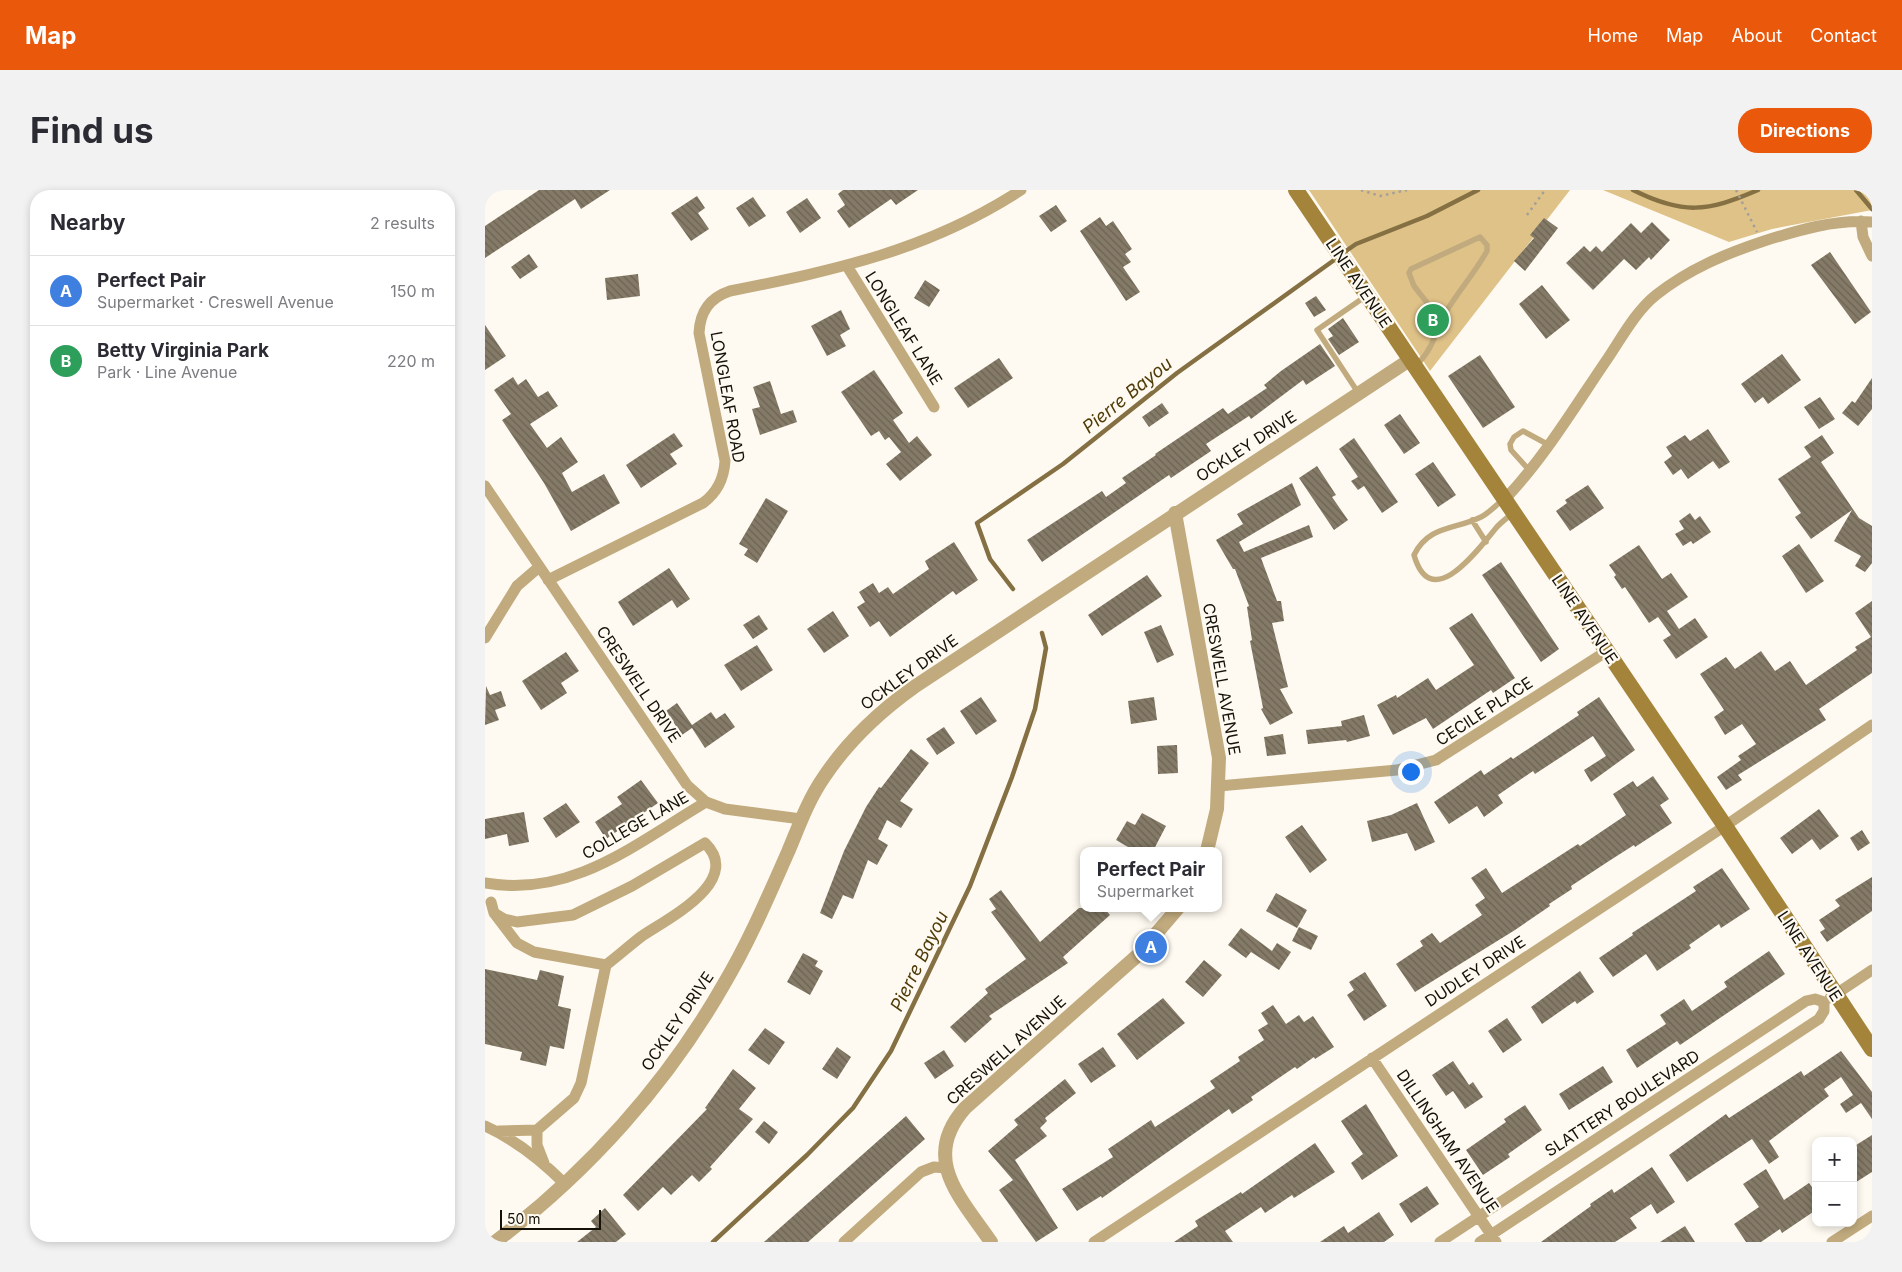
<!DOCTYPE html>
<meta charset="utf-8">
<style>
:root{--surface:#fff;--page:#f2f2f3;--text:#2b2b33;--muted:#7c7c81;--line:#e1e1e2;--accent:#ea580c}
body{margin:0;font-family:Inter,sans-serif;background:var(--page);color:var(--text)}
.controls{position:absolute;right:15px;bottom:15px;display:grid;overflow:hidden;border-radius:10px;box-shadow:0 2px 8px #0003}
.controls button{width:45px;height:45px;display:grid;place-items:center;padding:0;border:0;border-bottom:1px solid var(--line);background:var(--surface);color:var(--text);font:25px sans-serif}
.scale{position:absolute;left:15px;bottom:12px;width:101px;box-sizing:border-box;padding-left:5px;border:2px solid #141109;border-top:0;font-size:14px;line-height:18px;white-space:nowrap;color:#141109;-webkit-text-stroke:4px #fefaf1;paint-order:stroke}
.you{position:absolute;left:925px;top:581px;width:18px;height:18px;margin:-12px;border:4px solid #fff;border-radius:50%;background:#1a73e8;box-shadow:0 0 0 8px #1a73e833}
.badge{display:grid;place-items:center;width:32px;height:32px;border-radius:50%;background:var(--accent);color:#fff;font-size:16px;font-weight:700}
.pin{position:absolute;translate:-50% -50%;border:2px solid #fff;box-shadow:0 1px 5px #0006}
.popup{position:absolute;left:595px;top:657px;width:142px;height:65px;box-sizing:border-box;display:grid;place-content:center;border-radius:10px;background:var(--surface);filter:drop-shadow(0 1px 4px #0005);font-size:16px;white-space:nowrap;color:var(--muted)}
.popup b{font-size:19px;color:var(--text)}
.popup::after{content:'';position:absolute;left:50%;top:100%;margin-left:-10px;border:10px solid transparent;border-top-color:var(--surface)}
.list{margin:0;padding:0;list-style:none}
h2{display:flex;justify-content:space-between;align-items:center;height:65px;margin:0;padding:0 20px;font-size:21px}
h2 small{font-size:16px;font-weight:400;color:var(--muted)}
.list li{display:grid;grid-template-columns:32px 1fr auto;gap:15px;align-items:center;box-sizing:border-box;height:70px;padding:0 20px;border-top:1px solid var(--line)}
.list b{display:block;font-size:19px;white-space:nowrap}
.list p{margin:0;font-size:16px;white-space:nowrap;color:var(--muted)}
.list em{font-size:16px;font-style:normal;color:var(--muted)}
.map{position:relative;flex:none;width:1387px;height:1052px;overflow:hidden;border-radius:20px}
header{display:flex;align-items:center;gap:30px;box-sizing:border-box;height:70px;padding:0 25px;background:var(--accent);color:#fff}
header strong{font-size:24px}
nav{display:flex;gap:28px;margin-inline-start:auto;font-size:18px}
.intro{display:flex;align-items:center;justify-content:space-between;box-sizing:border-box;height:120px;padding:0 30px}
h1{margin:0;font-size:35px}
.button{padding:12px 22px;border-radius:20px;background:var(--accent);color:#fff;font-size:18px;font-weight:700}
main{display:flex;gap:30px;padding:0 30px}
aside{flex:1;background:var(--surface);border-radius:20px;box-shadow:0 2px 8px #0003}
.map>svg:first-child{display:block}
</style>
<header>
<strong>Map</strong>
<nav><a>Home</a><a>Map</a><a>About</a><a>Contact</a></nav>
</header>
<div class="intro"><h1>Find us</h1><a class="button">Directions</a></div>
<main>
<aside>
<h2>Nearby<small>2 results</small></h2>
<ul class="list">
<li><span class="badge" style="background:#3f7fe0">A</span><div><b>Perfect Pair</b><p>Supermarket · Creswell Avenue</p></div><em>150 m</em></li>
<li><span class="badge" style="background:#2e9e5b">B</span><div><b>Betty Virginia Park</b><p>Park · Line Avenue</p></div><em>220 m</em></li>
</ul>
</aside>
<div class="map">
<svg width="1387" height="1052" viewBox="0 0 1387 1052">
<defs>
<pattern id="building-back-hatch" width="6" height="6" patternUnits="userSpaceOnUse" patternTransform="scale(1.25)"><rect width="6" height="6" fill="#847a67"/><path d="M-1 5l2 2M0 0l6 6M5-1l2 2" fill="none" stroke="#6b6353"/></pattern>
</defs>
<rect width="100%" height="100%" fill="#fefaf1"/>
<path fill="#dfc288" d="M824,0H1085L945,181Z
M1118,0H1387V20L1287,39L1244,52Z"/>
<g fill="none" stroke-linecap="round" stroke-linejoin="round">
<path stroke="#857043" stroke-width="4.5" d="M1148,0C1198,25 1222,22 1273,0
M1371,0L1387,19
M858,63L871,54L942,26L993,0
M528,399L505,369L492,333L578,274L692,183L852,68
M228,1052L322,965L368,918L406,861L485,696L527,587L550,519L561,458L557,443"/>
</g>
<path fill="url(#building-back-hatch)" d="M54,0H125L96,19L90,9L0,68V36Z
M358,0H433L411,15L406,9L364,38L352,21L360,15L353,4Z
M212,6L220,18L213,23L224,39L206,51L186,23Z
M268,7L281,26L264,37L251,18Z
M322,8L336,28L315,43L301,22Z
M571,15L582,31L566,42L554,26Z
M615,27L621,36L628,31L647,59L640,64L646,72L638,77L655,102L641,111L595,41Z
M1059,28L1073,38L1040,81L1029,71L1049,48L1045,45Z
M1167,32L1185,50L1166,70L1164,67L1151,80L1139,69L1108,100L1081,73L1099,56L1105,62L1111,56L1117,62L1146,33L1156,43Z
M1345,62L1386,122L1370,134L1326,75Z
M44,64L53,77L35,89L26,77Z
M153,84L155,106L122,110L120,88Z
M440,90L455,100L444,117L429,108Z
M1057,95L1085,130L1061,149L1034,114Z
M831,106L841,120L829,127L820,113Z
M356,120L365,139L355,145L361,156L342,166L326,136Z
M858,128L874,152L854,165L843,149L848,146L843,139Z
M0,135L21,166L0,180Z
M835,154L850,176L821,195L818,190L766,229L764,226L721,254L726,261L686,288L684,285L557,372L542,350L617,301L621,307L641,293L637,288L671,265L670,264L738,218L743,224L782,198L779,195L796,181Z
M1297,164L1316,190L1283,214L1278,207L1270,213L1256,194Z
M995,165L1030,217L998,238L963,186Z
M514,168L528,188L483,218L469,198Z
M389,180L418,223L408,230L417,243L424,253L432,246L447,265L415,291L401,274L416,262L404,247L400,250L394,241L386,246L356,202Z
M28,187L33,195L41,189L53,207L63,201L73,216L45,234L62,258L76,247L93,272L77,283L87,302L119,284L135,313L86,341L59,293L17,230L26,224L9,200Z
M1387,188V219L1373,236L1357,223L1367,211L1370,213Z
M285,191L296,224L308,220L312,232L275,245L267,219L275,217L268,197Z
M1335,207L1350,229L1334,239L1319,217Z
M677,213L684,223L664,237L657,227Z
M915,224L935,253L919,264L899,235Z
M1223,239L1245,272L1234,279L1228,271L1203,289L1196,279L1188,285L1179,272L1187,266L1181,257L1200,245L1205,251Z
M189,243L198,256L185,264L192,274L156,298L141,275Z
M1337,245L1349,263L1336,272L1374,328L1387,336V373L1380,382L1370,376L1376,366L1349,351L1367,320L1326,349L1310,327L1316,323L1293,289L1326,267L1319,257Z
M869,248L913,312L897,323L879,296L873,300L866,291L873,287L854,259Z
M948,272L971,305L953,317L930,284Z
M832,276L851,305L847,307L863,330L849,340L814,288Z
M807,293L816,315L754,352L759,362L824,335L828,347L776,368L792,411H796L799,431L787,433L803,497L795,499L808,523L785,535L776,519L778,518L765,451L767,450L762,417L764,416L750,379H748L731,350L758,334L752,324Z
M1103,295L1119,318L1085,341L1071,321L1082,313L1080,310Z
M281,308L303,321L272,373L259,365L263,359L254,354Z
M1205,323L1210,330L1215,326L1226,342L1208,354L1206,351L1198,356L1190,344L1199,339L1194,331Z
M469,352L493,390L471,405L468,401L405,447L394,431L385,437L372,417L380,412L374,402L388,393L394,403L403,397L408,404L444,379L440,371Z
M1314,354L1339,391L1321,403L1297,366Z
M1154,355L1177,389L1186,383L1203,407L1182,421L1194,439L1210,428L1223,447L1191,469L1178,450L1186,445L1173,427L1164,433L1140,397L1137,399L1129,387L1131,385L1124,375Z
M1016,372L1074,459L1056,472L997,385Z
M184,378L205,409L192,418L187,410L148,436L133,412Z
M662,385L677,406L617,446L603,425Z
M1387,411V483L1334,519L1341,530L1253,585L1257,590L1241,600L1232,587L1256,570L1253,566L1271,554L1257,534L1240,545L1229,527L1239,520L1215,484L1241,467L1250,479L1276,461L1290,481L1305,471L1321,495L1372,460L1370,457L1386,447L1370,423Z
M348,421L364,446L339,463L322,439Z
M987,423L1030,488L1008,503L1006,500L948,539L941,528L908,545L892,515L911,505L912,508L943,488L951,500L989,475L964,438Z
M274,425L283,439L268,449L258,435Z
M676,435L689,465L672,473L659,442Z
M272,455L288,480L256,501L239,475Z
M81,462L94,481L76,493L82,503L56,520L37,491Z
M1,496L5,505L16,501L21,516L10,520L14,530L0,535Z
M496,507L512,531L491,545L475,521Z
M669,507L672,530L646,534L643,511Z
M1114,507L1150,560L1106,592L1099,580L1121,566L1108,546L1050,584L1048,581L1013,605L1018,613L999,627L992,616L964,634L949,612L996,580L999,585L1026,567L1028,569L1094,525L1092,522Z
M192,513L207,535L226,522L231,529L240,523L250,537L220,558L207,538L197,545L181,521Z
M879,525L885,546L862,552L861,550L823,554L821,540L857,536L856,531Z
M459,537L470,553L452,565L441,549Z
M798,544L801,564L782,566L779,547Z
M692,555L693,583L673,584L672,556Z
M426,559L444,573L415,611L428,619L416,638L402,630L393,649L403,655L392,675L383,670L368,709L358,705L347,729L335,723L359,661L381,617L394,597L396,598Z
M1168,586L1184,609L1175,615L1187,633L1150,657L1149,655L1124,671L1086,696L1087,699L1064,714L1065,716L1030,740L930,802L911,774L938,756L935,751L947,743L955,753L997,725L990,715L1000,708L986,688L1001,678L1017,703L1093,654L1095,656L1141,625L1128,604L1148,591L1152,597Z
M156,590L173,613L121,649L110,632L137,614L132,607Z
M81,613L95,632L71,648L58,628Z
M932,613L950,652L930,661L922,643L887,652L882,631L906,625Z
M1334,619L1354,646L1335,660L1327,649L1307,664L1295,648Z
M39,622L44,652L24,656L22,644L0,649V629Z
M657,623L681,636L668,661H650L631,650L642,631L650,635Z
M817,635L842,670L825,683L800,647Z
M1377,640L1385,653L1373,661L1365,648Z
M1237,678L1265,719L1236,738L1234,734L1204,755L1206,758L1172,781L1161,764L1128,787L1114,768L1148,745L1147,743L1211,701L1208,697Z
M1387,687V721L1342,752L1335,742L1340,739L1334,730L1355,716L1350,710Z
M516,700L555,752L594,718H619L625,725L578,767L583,773L504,826L507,829L480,853L465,837L503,803L500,799L541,769L506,722L511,719L504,709Z
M791,703L822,720L812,738L781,721Z
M814,737L833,746L826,760L807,751Z
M756,738L787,761L792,753L806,762L794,780L766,762L761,768L743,755Z
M1284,761L1300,784L1195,855L1192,851L1152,878L1141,860L1181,834L1175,825L1199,809L1207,821L1242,797L1239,792Z
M318,763L333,771L330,776L338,781L325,805L302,792Z
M719,770L737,785L718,807L700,792Z
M0,779L52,790L55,780L79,786L73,816L86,819L79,859L65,856L61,876L35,870L37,862L0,854Z
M1095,781L1109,802L1092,814L1090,811L1057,834L1046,817Z
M880,782L902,816L879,831L862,805L869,800L864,792Z
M678,808L700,833L652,870L632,844Z
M788,815L801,834L814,825L819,832L828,826L849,857L830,869L829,867L812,879L810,877L766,907L768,910L747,924L744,919L617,1008L616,1006L592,1021L577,999L628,967L623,959L641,947L666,930L670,937L730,898L725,891L755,871L753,867L779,850L773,840L783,834L776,823Z
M1022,828L1037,850L1018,863L1003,841Z
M280,838L300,852L284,875L263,860Z
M352,857L366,867L352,889L337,879Z
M618,857L631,876L606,893L593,874Z
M459,860L469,876L450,889L439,873Z
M1356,861L1387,902V929L1376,913L1361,923L1355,914L1368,905L1356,887L1339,899L1344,906L1284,951L1294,967L1284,974L1267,949L1202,992L1184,965L1241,924L1244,928L1316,881L1319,886Z
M968,871L984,895L988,892L998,907L980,919L968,901L961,906L947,885Z
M1118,876L1128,892L1084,920L1074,904Z
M248,879L271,898L254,919L268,929L225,977L227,979L214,992L207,985L186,1005L178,997L153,1021L138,1005L222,919L220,918Z
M580,889L591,903L560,928L562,931L555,938L562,946L530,970L573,1038L551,1052L514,1000L528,990L503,961L533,935L529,930Z
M881,914L913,966L877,990L866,973L878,964L856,931Z
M1040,915L1057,940L1023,964L1025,967L998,985L981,960L1021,932L1019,929Z
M421,926L440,949L323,1052H279Z
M279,931L293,942L284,954L270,942Z
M1387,945V982L1368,994V957Z
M830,953L850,982L809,1008L807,1005L780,1023L776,1017L740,1041L748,1052H689L713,1036L710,1031L756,1002L757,1004Z
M1167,977L1190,1012L1172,1024L1166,1014L1145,1028L1152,1038L1130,1052H1056L1106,1016L1105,1014L1127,999L1129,1003Z
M1281,979L1299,1010L1324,993L1331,1003V1020L1297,1043L1295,1039L1276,1052H1261L1249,1034L1274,1017L1258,994Z
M942,996L954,1014L926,1033L914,1014Z
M120,1018L141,1044L131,1052H92L111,1037L106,1031Z
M894,1022L909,1045L899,1052H835L859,1036L863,1043Z
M1200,1036L1210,1052H1175Z"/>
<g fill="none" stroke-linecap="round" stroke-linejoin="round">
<path stroke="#a4a098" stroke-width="2.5" stroke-dasharray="2.5 4" stroke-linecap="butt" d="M876,0L895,6L922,0
M1251,0L1272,42
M1042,25L1060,0"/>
<path stroke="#c1ab7e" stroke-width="5.5" d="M932,174C950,158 951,136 964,117C976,98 991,81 1002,61V55L995,47L926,79L924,83L929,96L957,132
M874,204L832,140L881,106
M1045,281L1026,260L1025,254L1029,247L1038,241L1064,255
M1018,310C1011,315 1004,323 996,327C970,340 944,335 929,365C946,424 992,361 1011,338C1015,333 1022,328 1028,323
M987,330L1001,352"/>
<path stroke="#c1ab7e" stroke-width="11" d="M1376,31L1378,47L1387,66
M362,76L449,217
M0,296L202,595L221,612
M1020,309C1060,267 1090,216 1123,168C1137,147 1151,121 1171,105C1204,79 1240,64 1279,51C1314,40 1351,29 1387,32
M63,390L218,313C233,302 239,288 240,271L214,143C215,122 224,108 245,101C351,80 444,60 536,0
M0,448L32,396L54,377
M734,596L912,580L951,570L1122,461
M0,693C87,708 150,654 221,612L240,619L316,629
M6,712L9,723L19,729L32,732L88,725L147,696L220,653C259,691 182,729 157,746C145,755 133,766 121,775L49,762L32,753L9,723
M1345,808L1387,780
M887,868L1011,1052
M0,936C31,950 56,970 80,994
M14,941L52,940
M59,973L52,955V940L89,908L96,893L121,775
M359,1052L436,982L449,977L461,978
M609,1052L1240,636L1387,535
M955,1052L1321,811L1330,809L1339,812
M995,1052L1334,829L1339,821V812
M1347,1052L1387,1026"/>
<path stroke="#c1ab7e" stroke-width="14" d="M690,323L734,568L732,619L722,661
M10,1052C102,983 182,894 239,794C264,752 283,707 303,662C314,636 323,610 339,587C363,551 394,522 429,497L926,169
M506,1052C476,1008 435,969 480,918L653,765L693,718"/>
<path stroke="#a4843a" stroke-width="16" d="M811,0L1240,636L1387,859"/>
</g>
<g text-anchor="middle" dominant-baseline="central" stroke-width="4.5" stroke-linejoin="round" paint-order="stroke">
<g font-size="16" fill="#141109" stroke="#fefaf1">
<text transform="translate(874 93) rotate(56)">LINE AVENUE</text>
<text transform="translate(419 138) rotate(58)">LONGLEAF LANE</text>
<text transform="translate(243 207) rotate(80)">LONGLEAF ROAD</text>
<text transform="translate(761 256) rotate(-33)">OCKLEY DRIVE</text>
<text transform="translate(1100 429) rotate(56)">LINE AVENUE</text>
<text transform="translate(424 482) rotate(-36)">OCKLEY DRIVE</text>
<text transform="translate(737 489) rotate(80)">CRESWELL AVENUE</text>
<text transform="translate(154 494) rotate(56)">CRESWELL DRIVE</text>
<text transform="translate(999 521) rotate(-33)">CECILE PLACE</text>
<text transform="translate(150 635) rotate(-30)">COLLEGE LANE</text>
<text transform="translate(1325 766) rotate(57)">LINE AVENUE</text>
<text transform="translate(990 781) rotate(-33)">DUDLEY DRIVE</text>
<text transform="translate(192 831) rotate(-56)">OCKLEY DRIVE</text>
<text transform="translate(521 860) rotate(-42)">CRESWELL AVENUE</text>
<text transform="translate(1137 913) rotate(-33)">SLATTERY BOULEVARD</text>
<text transform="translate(963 951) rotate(56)">DILLINGHAM AVENUE</text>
</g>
<g font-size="18" font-style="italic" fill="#503c09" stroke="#fefaf1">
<text transform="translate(642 205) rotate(-39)">Pierre Bayou</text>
<text transform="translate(434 771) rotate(-64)">Pierre Bayou</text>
</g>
</g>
</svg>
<div class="controls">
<button>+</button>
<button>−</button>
</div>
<div class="scale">50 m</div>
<div class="you"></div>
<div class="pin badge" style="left:666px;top:757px;background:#3f7fe0">A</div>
<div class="popup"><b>Perfect Pair</b>Supermarket</div>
<div class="pin badge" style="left:948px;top:130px;background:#2e9e5b">B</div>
</div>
</main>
